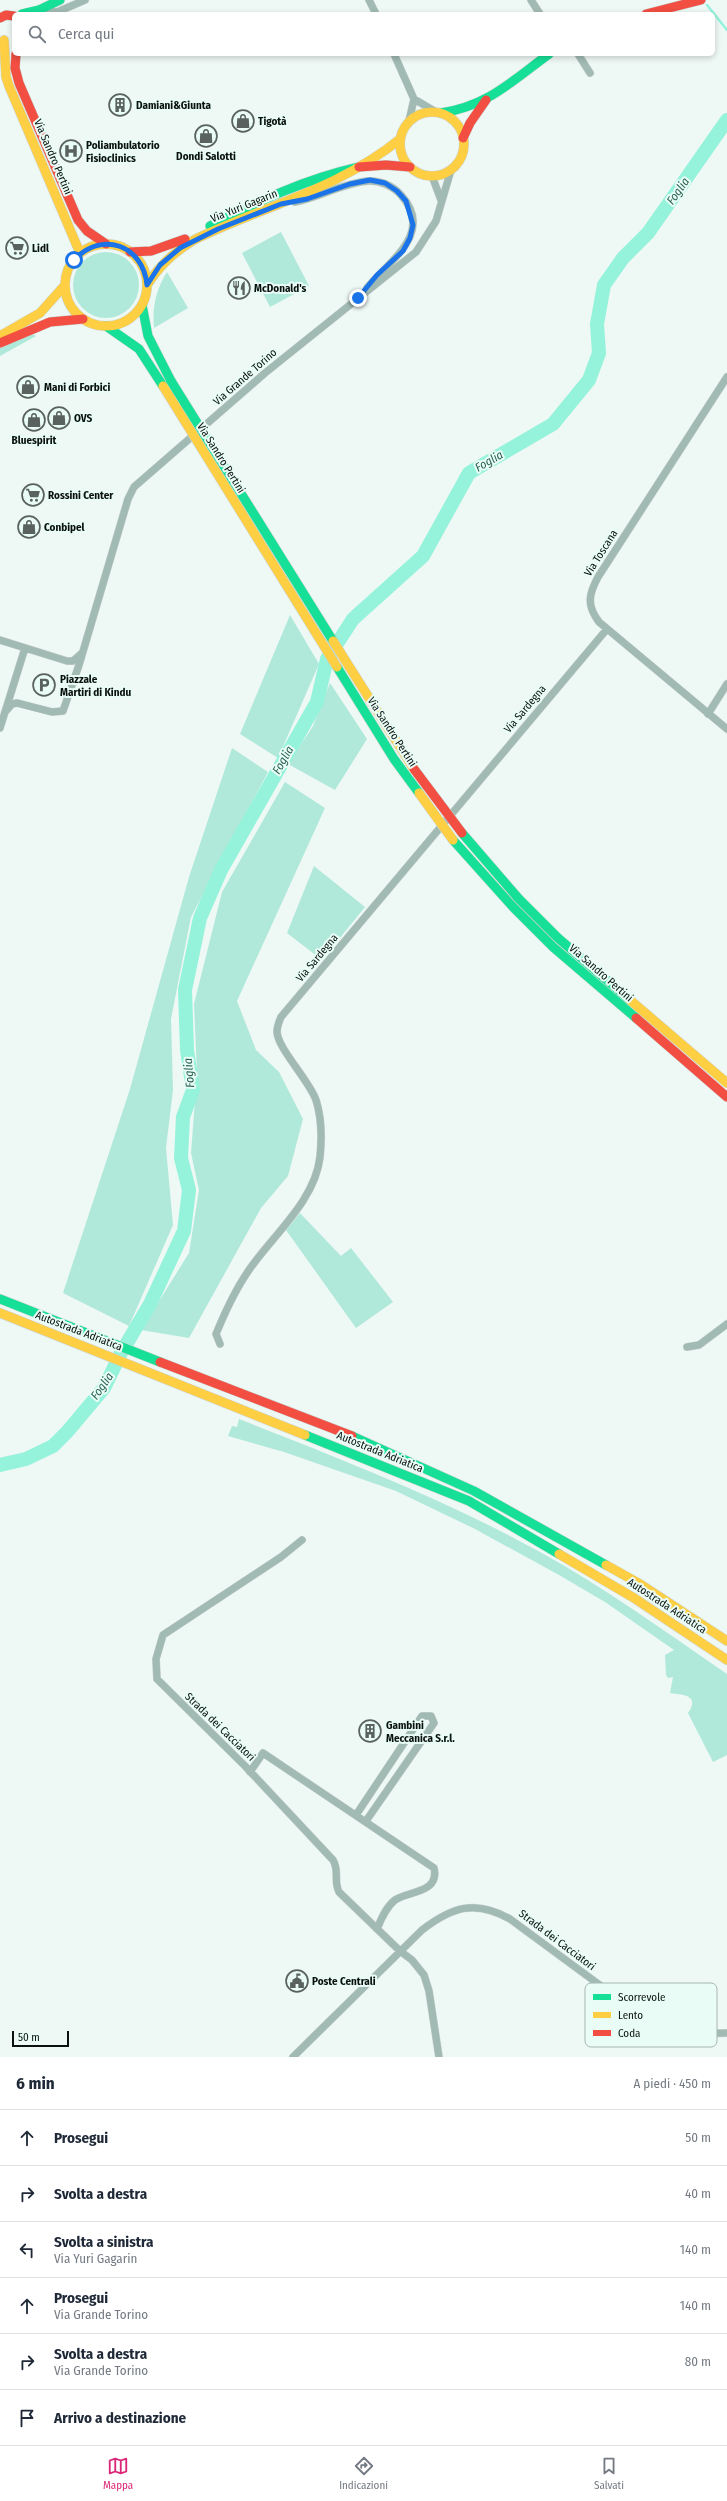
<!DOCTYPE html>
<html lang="it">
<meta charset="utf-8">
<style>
:root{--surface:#fff;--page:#f2f2f3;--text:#1f2937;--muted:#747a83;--line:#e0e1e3;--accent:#db2777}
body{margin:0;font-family:"Fira Sans Condensed",sans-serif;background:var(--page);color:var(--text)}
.scale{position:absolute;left:12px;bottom:10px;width:57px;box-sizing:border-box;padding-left:4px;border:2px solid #0a110f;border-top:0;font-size:11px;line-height:14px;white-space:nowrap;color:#0a110f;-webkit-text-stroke:3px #e9fdf6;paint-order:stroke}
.stop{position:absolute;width:12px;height:12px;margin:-9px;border:3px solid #1a73e8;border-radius:50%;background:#fff}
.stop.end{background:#1a73e8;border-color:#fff;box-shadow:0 1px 4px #0008}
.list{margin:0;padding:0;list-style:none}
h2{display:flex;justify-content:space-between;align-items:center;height:52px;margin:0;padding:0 16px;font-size:17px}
h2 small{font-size:13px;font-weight:400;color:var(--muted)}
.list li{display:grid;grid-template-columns:26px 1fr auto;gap:12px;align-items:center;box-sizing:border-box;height:56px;padding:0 16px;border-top:1px solid var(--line)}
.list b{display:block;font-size:15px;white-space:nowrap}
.list p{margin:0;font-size:13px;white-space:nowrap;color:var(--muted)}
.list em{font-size:13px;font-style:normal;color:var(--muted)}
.icon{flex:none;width:22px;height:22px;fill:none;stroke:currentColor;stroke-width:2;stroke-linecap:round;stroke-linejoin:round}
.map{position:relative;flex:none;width:727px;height:2057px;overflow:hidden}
.search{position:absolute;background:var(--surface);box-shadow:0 2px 6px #0003;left:12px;right:12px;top:12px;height:44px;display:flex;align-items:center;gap:10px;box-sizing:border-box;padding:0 14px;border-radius:6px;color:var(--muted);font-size:15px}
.sheet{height:388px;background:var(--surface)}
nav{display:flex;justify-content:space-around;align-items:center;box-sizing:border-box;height:56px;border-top:1px solid var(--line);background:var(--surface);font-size:11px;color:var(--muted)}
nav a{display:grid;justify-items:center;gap:2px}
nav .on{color:var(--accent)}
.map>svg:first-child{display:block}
</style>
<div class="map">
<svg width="727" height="2057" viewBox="0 0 727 2057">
<rect width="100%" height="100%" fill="#eef8f5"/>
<path fill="#b0e9d9" d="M281,232L309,286L270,307L242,253Z
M73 285a33 33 0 1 1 66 0a33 33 0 1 1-66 0Z
M167,272L188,308L154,328C152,308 156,289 167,272Z
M31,333L36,336L0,356V348Z
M290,615L319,664L278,758L240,734Z
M330,683L367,739L335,790L288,764L313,726Z
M232,748L268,772L191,917L171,1019L173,1090L166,1148L173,1225L129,1326L63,1293L130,1089L189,877Z
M285,782L325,808L237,1001L256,1050L279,1072L303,1119L288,1176L261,1208L189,1338L141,1330L189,1253L199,1190L191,1153L197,1074L194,1004L222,892Z
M314,866L365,907L322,960L287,933Z
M300,1213L341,1256L351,1248L393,1302L356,1328L286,1230Z
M239,1419C341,1459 444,1499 540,1552C605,1588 666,1632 727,1674V1755L713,1762L688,1713C701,1694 681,1695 670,1693L673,1677L668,1678L666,1675L665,1655L674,1650L605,1602L559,1575L475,1529L396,1491L284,1452L228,1436L232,1426L237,1427Z"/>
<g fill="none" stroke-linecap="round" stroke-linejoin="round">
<path stroke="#94f3da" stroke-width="2.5" d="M707,5L727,30"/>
<path stroke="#94f3da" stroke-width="14" d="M0,1465L26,1459L53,1446L67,1432L104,1388L121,1353L150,1304L184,1231L189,1190L181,1158L183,1117L193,1090L187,1050L185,990L200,918L221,870L317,702L327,659L353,619L423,556L469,473L553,424L589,380L599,353L597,324L604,285L623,258L648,233L727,120"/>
<g stroke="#cad2cf" stroke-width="8">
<path id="street" d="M369,0L376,14
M531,0L540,14
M40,10L57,12L85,0
M394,54L414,99L409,121
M578,54L590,73
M414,99L436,112
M432,176L441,200
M295,202C320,197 343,183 368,181C380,180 393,186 401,195C435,233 389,261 367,288
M727,377L598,577C589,594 586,605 599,622L727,729
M0,640L67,661H73L82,653
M5,712L12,704L17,703L52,712L63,711L79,665L128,499L134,487L265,373L416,252L436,221L451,170
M708,714L727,684
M0,728L25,648
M220,1344L216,1334C225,1312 235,1290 249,1270C273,1235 315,1201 320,1157C322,1138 322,1119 316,1100C309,1080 278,1049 277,1032C277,1026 279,1022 281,1017L607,629
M687,1347L699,1345L727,1324
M302,1540L281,1557L163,1635L156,1659L157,1679L245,1766L333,1860C340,1872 333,1880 339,1892L400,1951L412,1960L424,1975L429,1991L439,2057
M250,1772L263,1753L434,1868C440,1893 408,1891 395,1900C386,1907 381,1919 377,1929
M356,1815L422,1716H431L434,1723L366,1821
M293,2057L422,1930C452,1907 475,1899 510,1919L654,2025C679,2034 701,2034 727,2033"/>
</g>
<g stroke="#cad2cf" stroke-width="10">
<path id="fast" d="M22,14L39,10L60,0
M441,113C488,106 512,81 549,54
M210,226C258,201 306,179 359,167
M142,305L148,336L171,381
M106,326L139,349L163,386
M462,833L519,899L558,938L630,1000
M453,840L513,907L553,947L636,1018
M0,1299L160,1362
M305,1435L469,1501L559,1554
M352,1436L474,1491L606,1565"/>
</g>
<g stroke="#cad2cf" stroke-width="10">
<path id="slow" d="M4,40L6,77L9,86L80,253
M400 144a32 32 0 1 1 64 0a32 32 0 1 1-64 0Z
M65 285a41 41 0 1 1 82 0a41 41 0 1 1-82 0Z
M147,285C160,265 173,253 194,240C263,206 339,189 400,139
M0,336L40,313L65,285
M630,1000L727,1083
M0,1313L305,1435
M559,1554L634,1598L727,1660
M606,1565L640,1584L727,1641"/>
</g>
<g stroke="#cad2cf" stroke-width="10">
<path id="jam" d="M646,14L701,0
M0,18L6,15L14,16
M16,54L15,68L19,83L78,220L87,231L106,244
M463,138L470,123L486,100
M359,167L386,165L410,167
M130,252L151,251L185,239
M0,343L50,322L83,319
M636,1018L727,1097
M160,1362L352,1436"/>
</g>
<use href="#street" stroke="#a1bab3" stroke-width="7"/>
<use href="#fast" stroke="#16e098" stroke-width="9"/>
<use href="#slow" stroke="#ffcf43" stroke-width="9"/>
<use href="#jam" stroke="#f24e42" stroke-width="9"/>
<g stroke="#cad2cf" stroke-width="10" stroke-linecap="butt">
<path id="fast-bridge" d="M171,381L333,641
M337,667L394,759L419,793"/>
</g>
<g stroke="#cad2cf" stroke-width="10" stroke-linecap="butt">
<path id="slow-bridge" d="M163,386L337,667
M333,641L414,769
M419,793L453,840"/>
</g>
<g stroke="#cad2cf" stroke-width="10" stroke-linecap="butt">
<path id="jam-bridge" d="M414,769L462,833"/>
</g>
<use href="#fast-bridge" stroke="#16e098" stroke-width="9"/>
<use href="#slow-bridge" stroke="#ffcf43" stroke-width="9"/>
<use href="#jam-bridge" stroke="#f24e42" stroke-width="9"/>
</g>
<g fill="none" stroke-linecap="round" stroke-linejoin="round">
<path stroke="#1a73e8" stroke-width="5" d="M74,260C102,230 143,245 147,285L160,265L180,248L218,229L281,204L307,199L350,184L370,180L385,183L397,191L406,201L413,225L410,238L403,251L377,275L358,298"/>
</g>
<defs>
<g id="building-ring" transform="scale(1.15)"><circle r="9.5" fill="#e9fdf6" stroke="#5a6260" stroke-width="1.5"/><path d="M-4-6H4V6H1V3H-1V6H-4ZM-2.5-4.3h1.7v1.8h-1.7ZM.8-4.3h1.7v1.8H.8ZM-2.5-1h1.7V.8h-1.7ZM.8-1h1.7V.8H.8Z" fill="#5a6260"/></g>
<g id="shop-ring" transform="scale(1.15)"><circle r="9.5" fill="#e9fdf6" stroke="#5a6260" stroke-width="1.5"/><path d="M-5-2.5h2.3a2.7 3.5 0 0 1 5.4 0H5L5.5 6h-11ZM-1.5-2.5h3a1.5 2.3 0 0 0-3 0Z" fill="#5a6260"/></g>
<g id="hospital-ring" transform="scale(1.15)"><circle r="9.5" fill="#e9fdf6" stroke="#5a6260" stroke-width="1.5"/><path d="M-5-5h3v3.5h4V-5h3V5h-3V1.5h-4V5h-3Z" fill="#5a6260"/></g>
<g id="supermarket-ring" transform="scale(1.15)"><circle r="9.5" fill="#e9fdf6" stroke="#5a6260" stroke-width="1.5"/><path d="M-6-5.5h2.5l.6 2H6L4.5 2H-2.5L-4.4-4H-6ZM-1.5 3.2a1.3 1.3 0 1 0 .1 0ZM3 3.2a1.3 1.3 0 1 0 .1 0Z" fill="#5a6260"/></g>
<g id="restaurant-ring" transform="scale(1.15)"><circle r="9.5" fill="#e9fdf6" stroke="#5a6260" stroke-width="1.5"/><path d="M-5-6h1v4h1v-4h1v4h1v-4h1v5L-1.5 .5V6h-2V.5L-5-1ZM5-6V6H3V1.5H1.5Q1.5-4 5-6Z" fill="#5a6260"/></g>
<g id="parking-ring" transform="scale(1.15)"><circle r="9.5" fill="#e9fdf6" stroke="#5a6260" stroke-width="1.5"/><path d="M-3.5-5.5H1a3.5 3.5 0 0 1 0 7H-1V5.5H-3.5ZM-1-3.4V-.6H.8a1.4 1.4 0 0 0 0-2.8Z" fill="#5a6260"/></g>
<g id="civic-ring" transform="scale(1.15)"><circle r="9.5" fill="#e9fdf6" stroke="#5a6260" stroke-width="1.5"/><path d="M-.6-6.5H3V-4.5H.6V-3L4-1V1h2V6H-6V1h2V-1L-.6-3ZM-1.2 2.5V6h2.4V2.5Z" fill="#5a6260"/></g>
</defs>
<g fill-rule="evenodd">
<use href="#building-ring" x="120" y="105"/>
<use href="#shop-ring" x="243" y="121"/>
<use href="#shop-ring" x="206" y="136"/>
<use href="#hospital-ring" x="71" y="151"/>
<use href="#supermarket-ring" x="17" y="248"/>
<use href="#restaurant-ring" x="239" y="288"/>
<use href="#shop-ring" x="28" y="387"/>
<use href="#shop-ring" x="59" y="418"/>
<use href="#shop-ring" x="34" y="420"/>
<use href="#supermarket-ring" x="33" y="495"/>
<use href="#shop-ring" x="29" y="527"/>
<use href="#parking-ring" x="44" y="685"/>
<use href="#building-ring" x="370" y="1731"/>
<use href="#civic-ring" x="297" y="1981"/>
</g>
<g text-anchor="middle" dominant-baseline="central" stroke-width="4" stroke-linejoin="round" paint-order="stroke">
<g font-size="11" font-weight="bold" fill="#0a110f" stroke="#e9fdf6" text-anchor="start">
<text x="136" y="105">Damiani&amp;Giunta</text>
<text x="258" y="121">Tigotà</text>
<text x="86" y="145">Poliambulatorio<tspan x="86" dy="13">Fisioclinics</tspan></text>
<text x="206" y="156" text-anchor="middle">Dondi Salotti</text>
<text x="32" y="248">Lidl</text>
<text x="254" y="288">McDonald's</text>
<text x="44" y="387">Mani di Forbici</text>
<text x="74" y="418">OVS</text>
<text x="34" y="440" text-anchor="middle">Bluespirit</text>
<text x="48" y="495">Rossini Center</text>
<text x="44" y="527">Conbipel</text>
<text x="60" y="679">Piazzale<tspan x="60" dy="13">Martiri di Kindu</tspan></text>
<text x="386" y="1725">Gambini<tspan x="386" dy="13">Meccanica S.r.l.</tspan></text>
<text x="312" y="1981">Poste Centrali</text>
</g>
<g font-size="11" fill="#0a110f" stroke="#e9fdf6">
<text transform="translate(53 157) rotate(67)">Via Sandro Pertini</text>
<text transform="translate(244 206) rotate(-22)">Via Yuri Gagarin</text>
<text transform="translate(245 377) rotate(-41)">Via Grande Torino</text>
<text transform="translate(221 458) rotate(58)">Via Sandro Pertini</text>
<text transform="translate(601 553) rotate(-58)">Via Toscana</text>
<text transform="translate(525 709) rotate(-50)">Via Sardegna</text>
<text transform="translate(392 732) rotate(57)">Via Sandro Pertini</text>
<text transform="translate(317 958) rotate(-50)">Via Sardegna</text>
<text transform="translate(601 973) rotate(41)">Via Sandro Pertini</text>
<text transform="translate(79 1331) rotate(21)">Autostrada Adriatica</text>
<text transform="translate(380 1452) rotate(22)">Autostrada Adriatica</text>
<text transform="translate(667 1606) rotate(33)">Autostrada Adriatica</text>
<text transform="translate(220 1727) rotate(44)">Strada dei Cacciatori</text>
<text transform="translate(557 1940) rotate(37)">Strada dei Cacciatori</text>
</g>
<g font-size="12" font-style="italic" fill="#2a6052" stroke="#e9fdf6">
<text transform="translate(678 191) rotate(-55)">Foglia</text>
<text transform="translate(489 461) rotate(-30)">Foglia</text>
<text transform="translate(283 760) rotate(-60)">Foglia</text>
<text transform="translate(189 1073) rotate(-95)">Foglia</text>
<text transform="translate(102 1386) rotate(-55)">Foglia</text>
</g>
</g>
<rect x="585" y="1983" width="132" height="64" rx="6" fill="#e9fdf6" stroke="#a6b6b1" stroke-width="1"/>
<rect x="593" y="1994" width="18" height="6" fill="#16e098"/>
<rect x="593" y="2012" width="18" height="6" fill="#ffcf43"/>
<rect x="593" y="2030" width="18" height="6" fill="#f24e42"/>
<g font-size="11" fill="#0a110f">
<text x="618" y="2001">Scorrevole</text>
<text x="618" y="2019">Lento</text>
<text x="618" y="2037">Coda</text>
</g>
</svg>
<div class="scale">50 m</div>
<div class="stop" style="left:74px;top:260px"></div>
<div class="stop end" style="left:358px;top:298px"></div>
<div class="search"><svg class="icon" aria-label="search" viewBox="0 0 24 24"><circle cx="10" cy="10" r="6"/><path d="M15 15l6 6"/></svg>Cerca qui</div>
</div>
<section class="sheet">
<h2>6 min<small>A piedi · 450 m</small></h2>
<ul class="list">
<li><svg class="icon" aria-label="ahead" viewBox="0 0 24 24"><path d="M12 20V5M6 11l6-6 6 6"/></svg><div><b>Prosegui</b></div><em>50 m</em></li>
<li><svg class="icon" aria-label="right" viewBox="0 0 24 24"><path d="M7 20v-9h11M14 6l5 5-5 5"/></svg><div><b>Svolta a destra</b></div><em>40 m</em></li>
<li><svg class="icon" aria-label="left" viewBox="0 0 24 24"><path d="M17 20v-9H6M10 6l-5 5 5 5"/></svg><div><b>Svolta a sinistra</b><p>Via Yuri Gagarin</p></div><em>140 m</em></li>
<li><svg class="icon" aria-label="ahead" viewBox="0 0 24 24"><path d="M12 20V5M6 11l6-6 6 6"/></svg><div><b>Prosegui</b><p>Via Grande Torino</p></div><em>140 m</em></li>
<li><svg class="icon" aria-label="right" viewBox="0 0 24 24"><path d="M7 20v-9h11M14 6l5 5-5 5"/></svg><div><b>Svolta a destra</b><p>Via Grande Torino</p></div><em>80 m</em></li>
<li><svg class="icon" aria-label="arrive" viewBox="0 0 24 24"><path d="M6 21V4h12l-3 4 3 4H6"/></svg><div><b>Arrivo a destinazione</b></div></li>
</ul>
</section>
<nav>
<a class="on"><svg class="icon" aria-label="map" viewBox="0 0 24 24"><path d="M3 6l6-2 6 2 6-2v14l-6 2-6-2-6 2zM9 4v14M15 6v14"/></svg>Mappa</a>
<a><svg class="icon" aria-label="directions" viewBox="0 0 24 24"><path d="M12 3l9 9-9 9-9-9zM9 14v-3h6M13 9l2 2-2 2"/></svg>Indicazioni</a>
<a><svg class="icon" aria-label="saved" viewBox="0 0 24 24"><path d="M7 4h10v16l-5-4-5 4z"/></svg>Salvati</a>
</nav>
